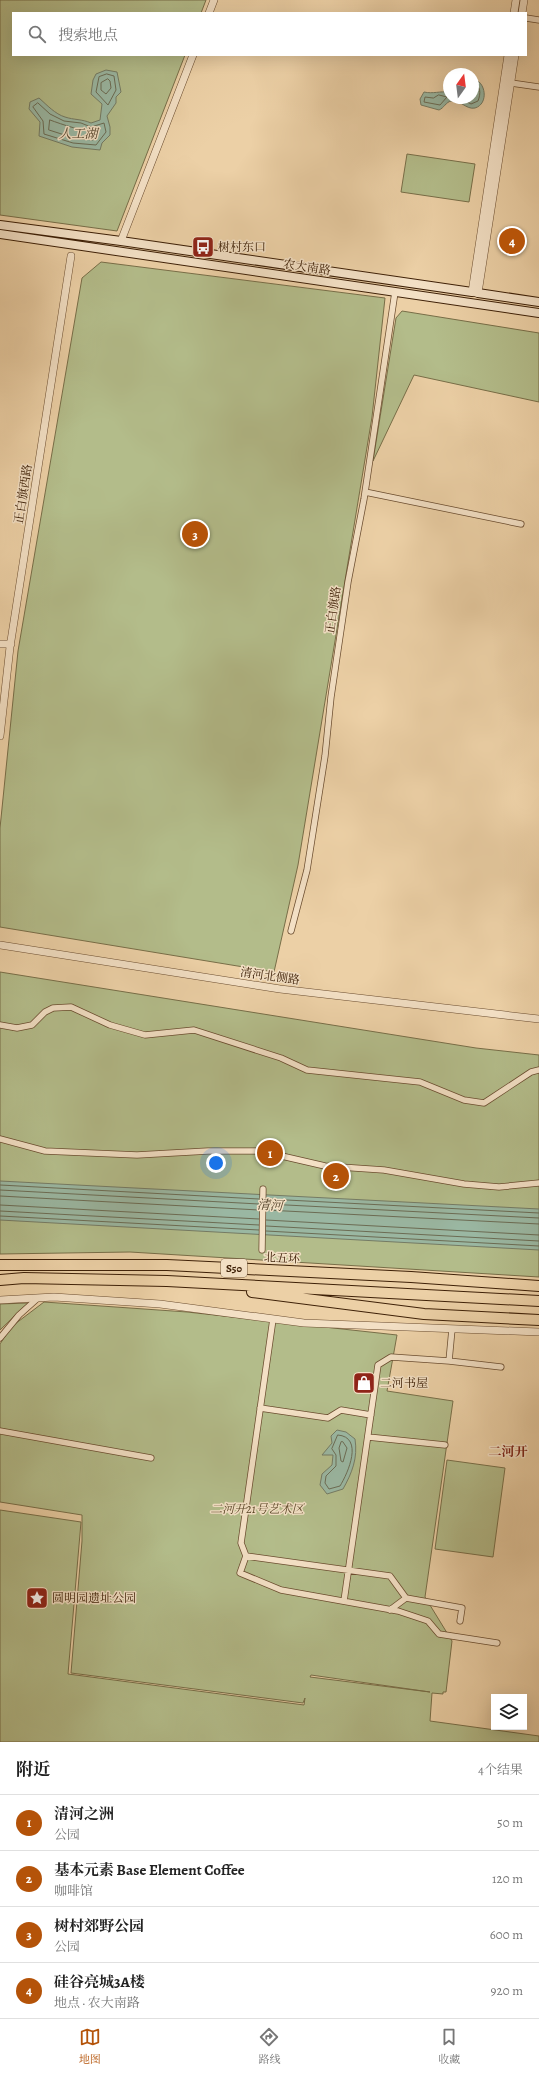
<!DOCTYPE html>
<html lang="zh">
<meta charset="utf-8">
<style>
:root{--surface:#fff;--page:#f6f6f6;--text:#222;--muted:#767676;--line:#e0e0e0;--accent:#b45309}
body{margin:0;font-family:Alegreya,"Noto Serif SC",serif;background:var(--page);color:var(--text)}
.controls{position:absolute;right:12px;bottom:12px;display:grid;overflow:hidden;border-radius:0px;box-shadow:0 4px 16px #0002}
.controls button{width:36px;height:36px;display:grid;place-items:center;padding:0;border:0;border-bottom:1px solid var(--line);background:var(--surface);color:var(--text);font:20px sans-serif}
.compass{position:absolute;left:443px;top:68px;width:36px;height:36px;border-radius:50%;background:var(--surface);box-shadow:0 4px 16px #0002;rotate:14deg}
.you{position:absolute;left:216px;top:1163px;width:14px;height:14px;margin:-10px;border:3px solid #fff;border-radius:50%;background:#1a73e8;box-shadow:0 0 0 6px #1a73e833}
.badge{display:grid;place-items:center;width:26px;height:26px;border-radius:50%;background:var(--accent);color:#fff;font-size:13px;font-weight:700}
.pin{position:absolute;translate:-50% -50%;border:2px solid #fff;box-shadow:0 1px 4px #0006}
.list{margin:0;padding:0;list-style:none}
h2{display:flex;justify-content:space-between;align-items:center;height:52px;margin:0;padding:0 16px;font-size:17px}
h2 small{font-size:13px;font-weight:400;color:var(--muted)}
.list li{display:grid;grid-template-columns:26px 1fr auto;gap:12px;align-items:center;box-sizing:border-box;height:56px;padding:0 16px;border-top:1px solid var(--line)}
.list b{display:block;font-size:15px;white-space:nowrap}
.list p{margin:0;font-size:13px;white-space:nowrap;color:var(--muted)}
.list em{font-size:13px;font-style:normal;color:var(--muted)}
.icon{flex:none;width:22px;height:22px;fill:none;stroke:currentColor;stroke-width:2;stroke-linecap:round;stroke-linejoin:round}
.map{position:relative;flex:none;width:539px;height:1742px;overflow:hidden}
.search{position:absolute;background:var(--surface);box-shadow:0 4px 16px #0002;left:12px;right:12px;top:12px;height:44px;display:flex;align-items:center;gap:10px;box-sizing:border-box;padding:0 14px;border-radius:0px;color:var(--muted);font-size:15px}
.sheet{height:276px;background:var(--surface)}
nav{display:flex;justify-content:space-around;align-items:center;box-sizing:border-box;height:56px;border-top:1px solid var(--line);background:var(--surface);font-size:11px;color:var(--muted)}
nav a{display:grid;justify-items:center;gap:2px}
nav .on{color:var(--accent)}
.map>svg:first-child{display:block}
</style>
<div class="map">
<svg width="539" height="1742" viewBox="0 0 539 1742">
<rect width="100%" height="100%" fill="#ecd0a6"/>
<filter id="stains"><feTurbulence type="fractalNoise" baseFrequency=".005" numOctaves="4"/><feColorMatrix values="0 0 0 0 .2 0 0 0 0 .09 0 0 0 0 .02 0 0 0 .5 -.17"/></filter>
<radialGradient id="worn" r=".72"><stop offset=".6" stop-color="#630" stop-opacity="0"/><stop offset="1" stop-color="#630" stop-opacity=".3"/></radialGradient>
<path fill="#b3bc8a" stroke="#786e48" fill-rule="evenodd" d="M0,0H206L201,13H13V55H185L117,231L0,215Z
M407,154L475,164L469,202L401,192Z
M101,262L385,298L372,417L298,865L274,972L0,927V828L18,651L82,278Z
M402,311L539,333V402L414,375L373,461L396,318Z
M0,972L476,1048L539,1055V1277L130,1252L0,1254Z
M44,1302L187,1312L397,1335L387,1391L453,1401L425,1597L452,1641L446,1692H443V1694L432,1693L430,1721L539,1736V1742H0V1510L81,1522L68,1674L304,1705L305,1698L303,1703L71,1673L82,1541V1515L0,1502V1344L11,1327ZM311,1675L430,1692L310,1677Z
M28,1303L0,1330V1304Z
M447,1460L505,1468L493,1557L435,1549Z"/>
<path fill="#9ab7a2" stroke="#757b64" d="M106,70L117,72L121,92L116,97V103L107,116L110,127V135L102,143L100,150L72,147L39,136L40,122L29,109L30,102L39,98C47,105 55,114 65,117C74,120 82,119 91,123L100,120L102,104L91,94L93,80L96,74Z
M473,79C486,81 489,104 475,108C466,110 460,99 451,101C446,102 444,108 439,110L421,105L420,99L424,92C433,94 440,91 449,92V98H473Z
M0,1181L539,1209V1250L0,1220Z
M337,1430L346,1432L355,1439C358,1458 352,1473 343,1489L327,1494L320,1485L322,1474L332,1465L333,1455H322L332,1443L331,1436Z"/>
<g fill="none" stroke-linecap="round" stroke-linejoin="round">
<path stroke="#6c6c54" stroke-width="1" d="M107,74L114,76L116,90L108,105L96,92L99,77Z
M108,79L110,81L111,88L106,94L101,90V83Z
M439,95L447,97L440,105L424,102L425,97L433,98Z
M460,98L471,104L478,101C481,93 481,86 473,83
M38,103L50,114L64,121L81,123L91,127L104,123L106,132L96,145L73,143L44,134L43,121L33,107Z
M50,120C61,124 86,133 97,131L98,133L93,140L74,138L49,130Z
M0,1185L259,1199
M0,1190L259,1204
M0,1196L259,1210
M267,1199L539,1213
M267,1204L539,1218
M0,1205L259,1219
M266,1210L539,1224
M0,1211L259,1225
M0,1216L259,1230
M266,1220L539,1235
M266,1226L539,1241
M266,1231L539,1246
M338,1435C364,1437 348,1473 340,1486L329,1489L325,1483L326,1476L336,1466V1455L332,1449Z
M343,1442L347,1448L343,1462L341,1461L339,1448L341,1442Z"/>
<g stroke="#6a4c2f" stroke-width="7">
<path id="minor" d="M526,18L539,20
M511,83L539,87
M365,492L521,524
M291,931L307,870L325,756L331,697L348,582L364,499L395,292
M0,1025L17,1028L32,1025L45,1012L53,1008L71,1007L110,1025L145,1035L194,1030L281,1058L307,1070L420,1082L464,1100L484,1103L531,1072L539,1070
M0,1139L45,1151L137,1155L208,1151H260L325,1166L384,1170L464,1184L499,1187L539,1183
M262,1250L263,1189
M273,1319L241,1543L246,1556L240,1573L281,1590L398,1611L428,1621L439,1634L497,1643
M0,1338L19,1315L38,1298
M449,1361L501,1367
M260,1408L328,1418L341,1410L371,1415
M0,1431L151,1458
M368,1437L445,1445
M246,1556L390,1576L406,1598
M344,1601L378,1365L391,1357L449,1361L452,1329
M390,1610L406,1598L462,1608L460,1621"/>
</g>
<g stroke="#6a4c2f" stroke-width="8">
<path id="tertiary" d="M209,13L214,0
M514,13L516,0
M522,13L524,0
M508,55L472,292L478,293L515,55
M121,241L193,55
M0,644H11
M0,736L10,647L71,256
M0,945L280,989L539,1019
M0,1300L54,1297L160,1304L304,1323L539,1332"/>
</g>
<g stroke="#3e2007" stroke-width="10">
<path id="secondary" d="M0,225L121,241L472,292
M0,234L539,313
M478,293L539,302"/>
</g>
<g stroke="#3e2007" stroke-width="12">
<path id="motorway" d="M0,1265H167L411,1277L539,1286
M0,1280L24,1278L167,1281L539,1301
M252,1292L424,1314L539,1320"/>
</g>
<use href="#minor" stroke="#f3e0c5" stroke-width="5.5"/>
<use href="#tertiary" stroke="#f3e0c5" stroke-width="7"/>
<use href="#secondary" stroke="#f3e0c5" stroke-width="8"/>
<use href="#motorway" stroke="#ecd0a6" stroke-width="10"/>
</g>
<defs>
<g id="bus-square" transform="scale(1.15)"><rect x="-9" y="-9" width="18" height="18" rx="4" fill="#8f2418" stroke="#f3e0c5"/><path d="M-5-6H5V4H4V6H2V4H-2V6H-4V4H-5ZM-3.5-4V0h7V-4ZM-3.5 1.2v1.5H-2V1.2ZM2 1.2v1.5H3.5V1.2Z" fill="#fff"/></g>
<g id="shop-square" transform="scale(1.15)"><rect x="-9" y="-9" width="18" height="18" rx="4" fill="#8f2418" stroke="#f3e0c5"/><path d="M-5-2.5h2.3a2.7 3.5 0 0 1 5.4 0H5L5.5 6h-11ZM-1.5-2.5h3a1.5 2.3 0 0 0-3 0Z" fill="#fff"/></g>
<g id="sight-square" transform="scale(1.15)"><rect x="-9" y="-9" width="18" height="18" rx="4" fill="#8f2418" stroke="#f3e0c5"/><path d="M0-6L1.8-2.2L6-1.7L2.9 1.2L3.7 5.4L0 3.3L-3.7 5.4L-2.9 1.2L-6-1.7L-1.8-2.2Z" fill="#fff"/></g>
</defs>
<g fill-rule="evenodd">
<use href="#bus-square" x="203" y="247"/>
<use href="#shop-square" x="364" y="1383"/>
<use href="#sight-square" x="37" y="1598"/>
</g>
<g text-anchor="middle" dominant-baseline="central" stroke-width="3" stroke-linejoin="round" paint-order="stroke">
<rect fill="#f3e0c5" stroke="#745a40" stroke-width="1" x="221" y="1259" width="26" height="18" rx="3"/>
<g font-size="11" font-weight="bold" fill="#3e2007">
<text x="234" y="1268">S50</text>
</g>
<g font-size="12" fill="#3e2007" stroke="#f3e0c5" text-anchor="start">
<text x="218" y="247">树村东口</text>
<text x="380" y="1383">二河书屋</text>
<text x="52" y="1598">圆明园遗址公园</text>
</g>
<g font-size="12" fill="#3e2007" stroke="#f3e0c5">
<text transform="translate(307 267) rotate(9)">农大南路</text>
<text transform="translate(23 494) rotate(-81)">正白旗西路</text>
<text transform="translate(333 610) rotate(-82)">正白旗路</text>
<text transform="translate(270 976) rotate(8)">清河北侧路</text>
<text transform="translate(282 1258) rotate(3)">北五环</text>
</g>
<g font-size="12" font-style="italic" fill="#5b4728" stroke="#f3e0c5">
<text x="257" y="1509">二河开21号艺术区</text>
</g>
<g font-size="13" font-style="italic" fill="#55462e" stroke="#f3e0c5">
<text x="78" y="133">人工湖</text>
<text transform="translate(270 1205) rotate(3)">清河</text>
</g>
<g font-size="13" font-weight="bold" fill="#7a1f14" stroke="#f3e0c5">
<text x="508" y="1451">二河开</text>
</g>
</g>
<rect width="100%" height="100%" filter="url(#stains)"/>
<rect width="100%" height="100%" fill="url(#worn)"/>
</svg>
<div class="controls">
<button><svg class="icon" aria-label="layers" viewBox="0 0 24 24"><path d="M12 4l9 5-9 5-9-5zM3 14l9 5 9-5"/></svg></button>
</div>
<svg class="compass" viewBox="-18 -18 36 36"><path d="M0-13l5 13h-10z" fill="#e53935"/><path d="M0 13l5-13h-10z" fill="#767676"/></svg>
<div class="you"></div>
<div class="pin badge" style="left:270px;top:1153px">1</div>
<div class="pin badge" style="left:336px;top:1176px">2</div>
<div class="pin badge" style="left:195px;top:534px">3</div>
<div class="pin badge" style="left:512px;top:241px">4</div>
<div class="search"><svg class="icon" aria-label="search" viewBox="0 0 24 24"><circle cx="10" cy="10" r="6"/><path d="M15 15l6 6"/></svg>搜索地点</div>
</div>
<section class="sheet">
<h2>附近<small>4个结果</small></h2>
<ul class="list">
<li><span class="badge">1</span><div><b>清河之洲</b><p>公园</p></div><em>50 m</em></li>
<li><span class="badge">2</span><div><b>基本元素 Base Element Coffee</b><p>咖啡馆</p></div><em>120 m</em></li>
<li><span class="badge">3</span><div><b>树村郊野公园</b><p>公园</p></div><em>600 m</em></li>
<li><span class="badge">4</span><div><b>硅谷亮城3A楼</b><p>地点 · 农大南路</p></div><em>920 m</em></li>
</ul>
</section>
<nav>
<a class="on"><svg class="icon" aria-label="map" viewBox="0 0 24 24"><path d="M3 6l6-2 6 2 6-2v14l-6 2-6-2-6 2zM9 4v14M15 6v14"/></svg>地图</a>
<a><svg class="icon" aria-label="directions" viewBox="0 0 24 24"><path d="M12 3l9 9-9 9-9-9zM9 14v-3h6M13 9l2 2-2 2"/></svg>路线</a>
<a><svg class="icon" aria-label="saved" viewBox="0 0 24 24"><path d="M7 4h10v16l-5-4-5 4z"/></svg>收藏</a>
</nav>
